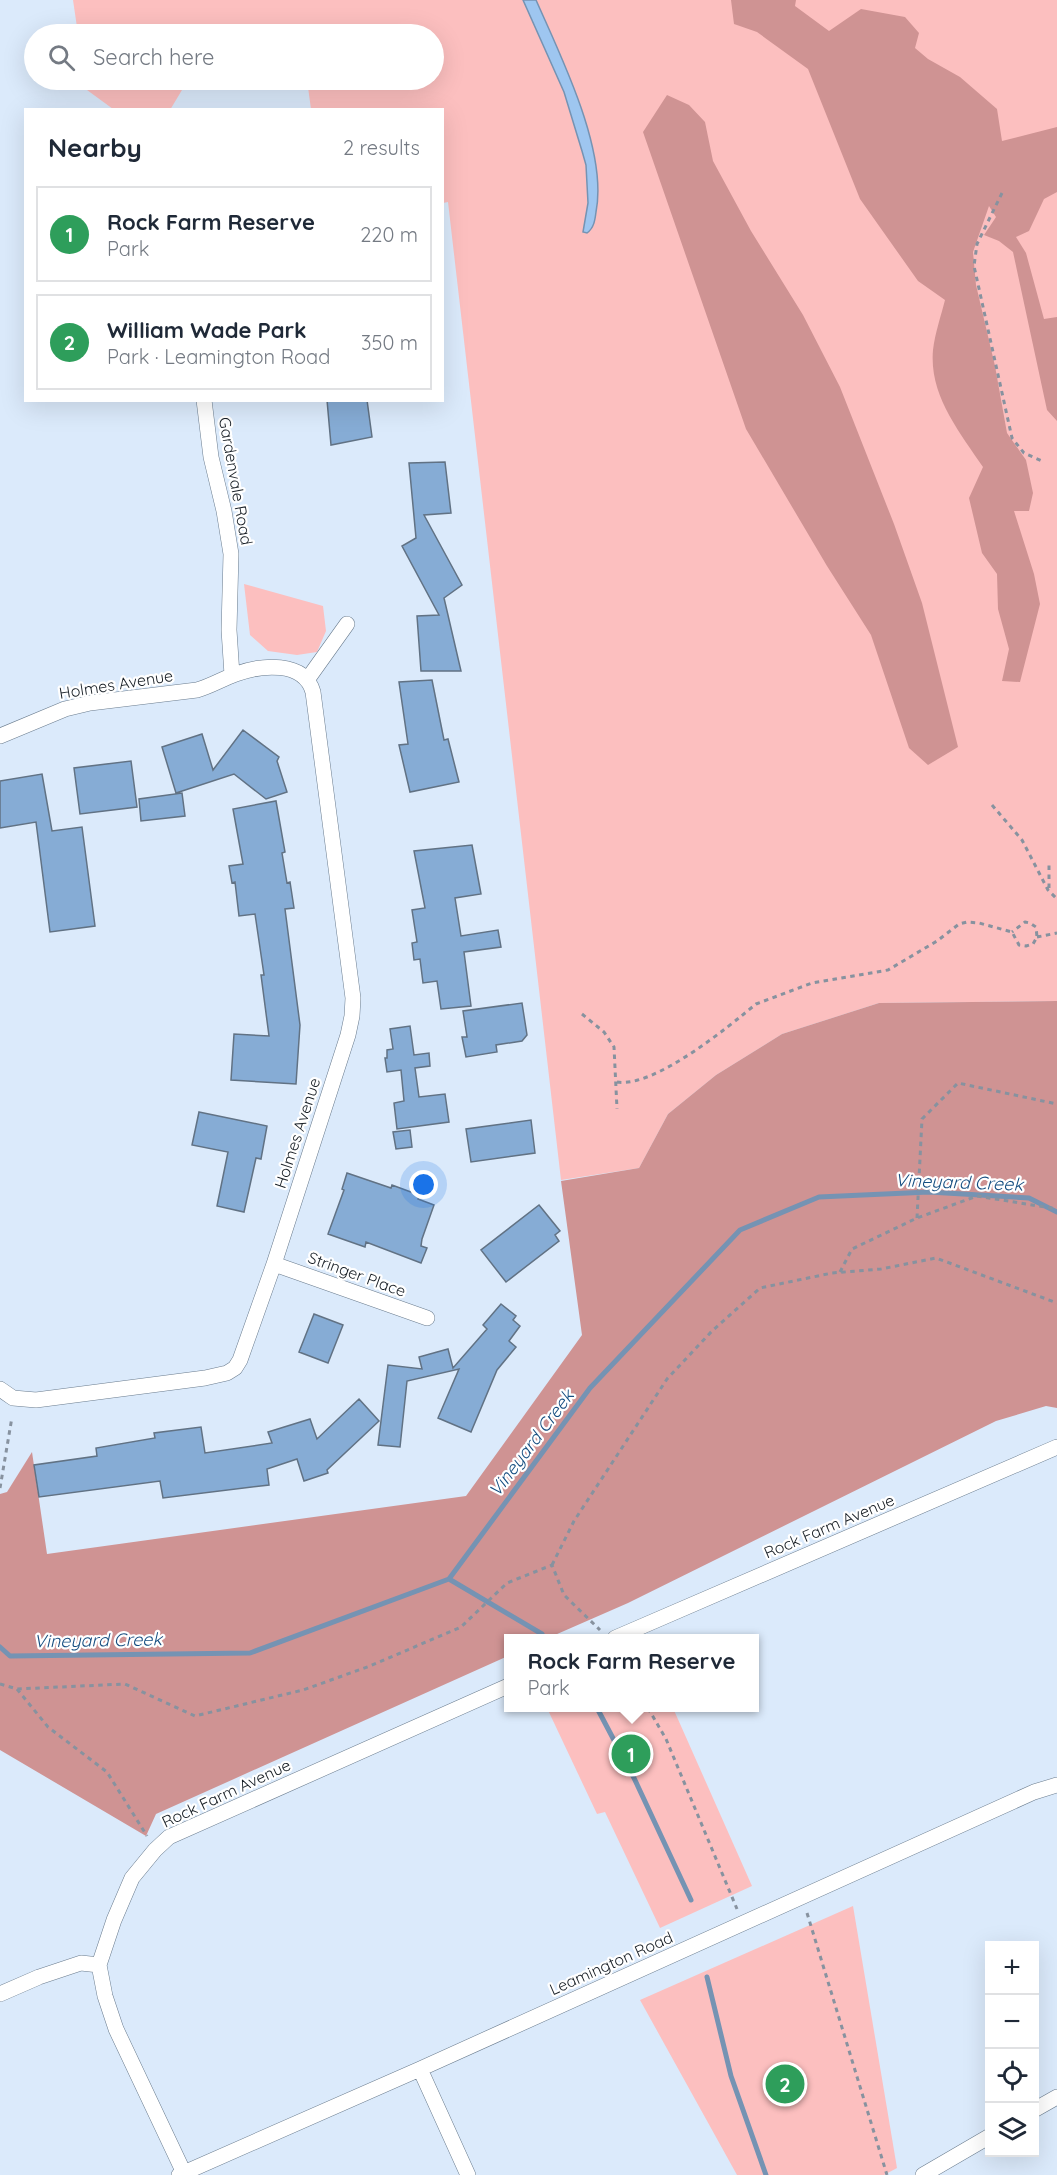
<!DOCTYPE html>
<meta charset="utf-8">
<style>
:root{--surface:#fff;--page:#f2f2f3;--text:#1f2937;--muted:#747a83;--line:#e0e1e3;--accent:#d93025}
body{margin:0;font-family:Quicksand,sans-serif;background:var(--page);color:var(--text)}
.controls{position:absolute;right:18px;bottom:18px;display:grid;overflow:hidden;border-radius:0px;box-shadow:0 6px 24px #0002}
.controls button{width:54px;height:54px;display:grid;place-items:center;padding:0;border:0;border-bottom:2px solid var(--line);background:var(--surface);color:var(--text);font:30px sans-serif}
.you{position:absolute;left:424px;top:1185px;width:21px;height:21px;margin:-15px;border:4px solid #fff;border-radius:50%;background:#1a73e8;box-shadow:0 0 0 9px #1a73e833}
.badge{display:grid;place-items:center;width:39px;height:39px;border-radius:50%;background:var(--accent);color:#fff;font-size:20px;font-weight:700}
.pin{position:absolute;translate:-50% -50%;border:3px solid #fff;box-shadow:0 2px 6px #0006}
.popup{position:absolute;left:504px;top:1634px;width:255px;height:78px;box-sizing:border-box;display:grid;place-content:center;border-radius:0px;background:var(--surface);filter:drop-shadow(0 2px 4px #0005);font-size:20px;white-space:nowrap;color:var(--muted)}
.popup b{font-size:22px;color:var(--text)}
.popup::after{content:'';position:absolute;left:50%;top:100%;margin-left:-12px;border:12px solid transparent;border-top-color:var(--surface)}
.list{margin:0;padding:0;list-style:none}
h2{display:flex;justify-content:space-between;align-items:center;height:78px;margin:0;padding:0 24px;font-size:26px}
h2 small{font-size:20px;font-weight:400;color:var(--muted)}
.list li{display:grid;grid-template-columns:39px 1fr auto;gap:18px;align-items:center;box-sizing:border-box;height:96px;margin:0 12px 12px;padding:0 12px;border:2px solid var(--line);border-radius:0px}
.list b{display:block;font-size:22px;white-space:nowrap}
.list p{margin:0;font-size:20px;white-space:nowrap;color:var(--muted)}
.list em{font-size:20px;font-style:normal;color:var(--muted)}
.icon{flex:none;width:33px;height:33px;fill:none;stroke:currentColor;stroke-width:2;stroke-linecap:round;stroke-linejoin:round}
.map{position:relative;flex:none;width:1057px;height:2175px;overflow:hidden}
.search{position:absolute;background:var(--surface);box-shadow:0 6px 24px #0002;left:24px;top:24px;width:420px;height:66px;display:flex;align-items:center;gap:15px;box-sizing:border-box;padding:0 21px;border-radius:33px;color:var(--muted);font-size:22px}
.panel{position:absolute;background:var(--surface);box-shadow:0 6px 24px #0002;left:24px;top:108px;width:420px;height:294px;border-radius:0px}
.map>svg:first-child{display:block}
</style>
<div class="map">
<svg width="1057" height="2175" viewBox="0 0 1057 2175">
<rect width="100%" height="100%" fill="#dbeafb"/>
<path fill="#fcbfbf" d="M73,0H1057V1001L879,1003L782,1034L716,1075L668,1114L639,1168L561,1180L448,202L443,203L442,110L311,109L307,80H434V34H300L299,29L220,26L215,34H78Z
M86,80H188L170,110L113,109L87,90Z
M244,584L323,606L326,631L317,652L297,655L268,651L250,635Z
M547,1708H673L752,1886L660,1928L605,1812L597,1814Z
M853,1906L897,2168L884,2175H737L640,2000Z"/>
<path fill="#cf9393" d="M731,0H796L795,6L829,31L861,9L905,17L919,33L915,48L928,59L960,77L997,109L1002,141L1057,127V192L1044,199L1029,231L1016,237L1026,253L1044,319L1057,317V421L1047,410L1013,252L999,241L984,235L996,217L989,206L973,252L976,285L995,366L1007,433L1026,460L1033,493L1029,511H1014L1034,574L1040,604L1020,682L1002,681L1009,649L998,609L997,574L982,553L969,498L983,467C959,431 929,395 933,350C935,333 941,316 945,300L918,281L860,199L808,69L757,32L734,24Z
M667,95L689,105L705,122L713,161L751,231L803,315L840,387L894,524L922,603L958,747L928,765L909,748L871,635L827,566L746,429L643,132Z
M1057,1001V1408L1046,1406L996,1421L628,1603L548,1638H508V1656L156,1814L146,1836L0,1750V1494L7,1492L32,1452L47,1554L466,1496L582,1335L561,1181L639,1168L668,1114L716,1075L782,1034L879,1003Z"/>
<path fill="#9ec6f0" stroke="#7593b3" stroke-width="1.5" d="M523,0H536C561,57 608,150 596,212C595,220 594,228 587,233L583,232L588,203L586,165L582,151L564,92Z"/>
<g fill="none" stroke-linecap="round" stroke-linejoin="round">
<path stroke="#7593b3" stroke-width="5" d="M449,1579L542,1634
M0,1647L10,1656L250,1653L449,1579L590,1388L740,1230L819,1197L929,1192L1029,1198L1057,1212
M597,1708L634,1778L691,1900
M707,1977L731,2076L766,2175"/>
</g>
<path fill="#86acd5" stroke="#617284" stroke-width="1.5" d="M327,400H367L372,437L331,445Z
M445,462L451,513L424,515L462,585L444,598L461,671H421L417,616L439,615L402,546L416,538L409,463Z
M432,680L444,740L448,739L459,782L410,792L399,745L408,744L399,682Z
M243,730L279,757L277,761L287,792L266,799L234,774L176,793L162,747L202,734L213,770Z
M131,761L137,807L80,814L74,768Z
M42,774L52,831L82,827L95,926L50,932L36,822L0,828V781Z
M182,793L185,816L141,821L139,799Z
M276,801L285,852L282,853L287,883L290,882L294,908L285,909L300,1025L296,1084L231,1080L234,1034L269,1036L261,975H264L255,914L239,916L235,882L232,883L229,866L243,864L233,809Z
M472,845L481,894L455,898L461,936L498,930L501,947L464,952L471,1006L441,1009L437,981L423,983L420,959L414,960L412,943L417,942L412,910L425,908L414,851Z
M522,1003L527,1035L522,1041L496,1045L497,1052L466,1057L462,1037H467L463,1011Z
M410,1026L414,1055L429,1053L430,1066L415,1068L419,1097L445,1094L449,1122L397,1129L394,1103L404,1101L401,1070L387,1072L385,1058H387V1050L393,1049L390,1029Z
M199,1112L267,1126L261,1159L256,1158L244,1212L217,1206L228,1152L192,1145Z
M531,1120L535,1153L471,1162L466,1129Z
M410,1130L412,1147L396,1149L393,1132Z
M347,1173L391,1188L392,1185L419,1195L418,1199L434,1205L422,1239L421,1246L427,1248L421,1263L366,1242L365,1247L328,1234L344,1190L342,1189Z
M539,1205L560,1231L555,1235L559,1241L506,1282L481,1250Z
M501,1304L516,1316L513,1320L520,1326L509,1341L516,1347L497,1370L471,1432L438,1418L459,1369L407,1381L400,1447L378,1445L388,1365L422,1369L419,1357L448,1349L453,1368L487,1329L483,1325Z
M314,1314L343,1325L328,1363L299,1352Z
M359,1399L379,1421L327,1470L328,1473L304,1481L297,1459L267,1469L269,1485L163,1498L160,1481L39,1497L34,1465L97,1456L96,1448L155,1438L154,1433L201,1427L205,1453L272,1443L268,1432L310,1419L317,1439Z"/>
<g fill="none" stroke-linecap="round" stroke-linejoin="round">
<g stroke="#6a7c8e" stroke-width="16">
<path id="minor" d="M204,400L211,457L224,511L231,554L229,630L232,675
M307,680L347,624
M0,736L65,709L90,703L197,690C211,686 222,679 236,674C261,665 304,660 313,692L353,998L352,1016L348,1035L274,1264L240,1360L235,1368L227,1373L205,1378L36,1400L13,1398L0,1389
M274,1264L427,1318
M615,1638L1057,1447
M0,1994L39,1977L81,1963L99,1965
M420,2069L468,2175
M1034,2110L1057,2097
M184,2173L116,2029L105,1996L99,1965L114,1920L132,1878L155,1850L169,1837L508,1686
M179,2175L420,2069L1034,1792L1057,1785
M923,2175L990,2136"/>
</g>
<path stroke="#87929f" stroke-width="3" stroke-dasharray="4.5 4.5" stroke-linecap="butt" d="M1002,193L977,244L974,266L1012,438L1024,453L1042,461
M992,805L1022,840L1048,890L1057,899
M1049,888V863
M1037,937L1057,933
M582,1014L604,1032L614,1047L617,1109
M617,1082C654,1088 727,1028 756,1004L812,983L888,970L937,941L959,924L967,922L979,923L1012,932L1019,945L1026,946L1033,944L1037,937L1036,927L1030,923L1025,922L1012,932
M917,1218L922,1119L958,1083L1057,1104
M840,1272L852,1249L917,1218L977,1196L1057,1209
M0,1488L12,1417
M552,1565L574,1521L667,1379L712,1331L760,1288L832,1273L881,1269L936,1258L1057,1303
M0,1684L17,1689L125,1684L195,1716L303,1690L370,1666L461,1627L507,1583L552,1565L564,1595L600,1630
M17,1689L48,1727L107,1772L147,1836
M648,1708L666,1739L737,1909
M807,1913L887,2175"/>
<use href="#minor" stroke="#fff" stroke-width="15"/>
</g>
<g text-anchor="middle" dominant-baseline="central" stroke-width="4.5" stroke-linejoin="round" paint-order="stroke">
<g font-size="16" fill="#161d24" stroke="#fff">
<text transform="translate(236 481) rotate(80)">Gardenvale Road</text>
<text transform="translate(116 684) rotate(-9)">Holmes Avenue</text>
<text transform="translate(297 1133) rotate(-72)">Holmes Avenue</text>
<text transform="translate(357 1274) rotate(20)">Stringer Place</text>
<text transform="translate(829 1526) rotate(-23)">Rock Farm Avenue</text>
<text transform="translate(226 1793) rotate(-25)">Rock Farm Avenue</text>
<text transform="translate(611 1963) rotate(-24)">Leamington Road</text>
</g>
<g font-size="18" font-style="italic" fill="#154e81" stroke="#fff">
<text transform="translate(959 1182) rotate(2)">Vineyard Creek</text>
<text transform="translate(531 1443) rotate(-53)">Vineyard Creek</text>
<text transform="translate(98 1640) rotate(-1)">Vineyard Creek</text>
</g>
</g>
</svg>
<div class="controls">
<button>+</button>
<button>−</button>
<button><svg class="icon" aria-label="locate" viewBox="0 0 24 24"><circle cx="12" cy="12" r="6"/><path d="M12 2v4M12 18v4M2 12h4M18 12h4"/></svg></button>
<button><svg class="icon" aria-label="layers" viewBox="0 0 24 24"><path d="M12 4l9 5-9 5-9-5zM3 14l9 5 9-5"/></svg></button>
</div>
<div class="you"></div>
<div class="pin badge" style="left:631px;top:1754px;background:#2e9e5b">1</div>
<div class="popup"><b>Rock Farm Reserve</b>Park</div>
<div class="pin badge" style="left:785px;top:2084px;background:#2e9e5b">2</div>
<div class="search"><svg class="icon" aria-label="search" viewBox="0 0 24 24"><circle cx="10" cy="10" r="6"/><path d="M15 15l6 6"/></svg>Search here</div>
<section class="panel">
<h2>Nearby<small>2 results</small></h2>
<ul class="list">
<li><span class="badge" style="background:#2e9e5b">1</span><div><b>Rock Farm Reserve</b><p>Park</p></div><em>220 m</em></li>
<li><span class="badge" style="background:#2e9e5b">2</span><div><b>William Wade Park</b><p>Park · Leamington Road</p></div><em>350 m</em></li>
</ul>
</section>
</div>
